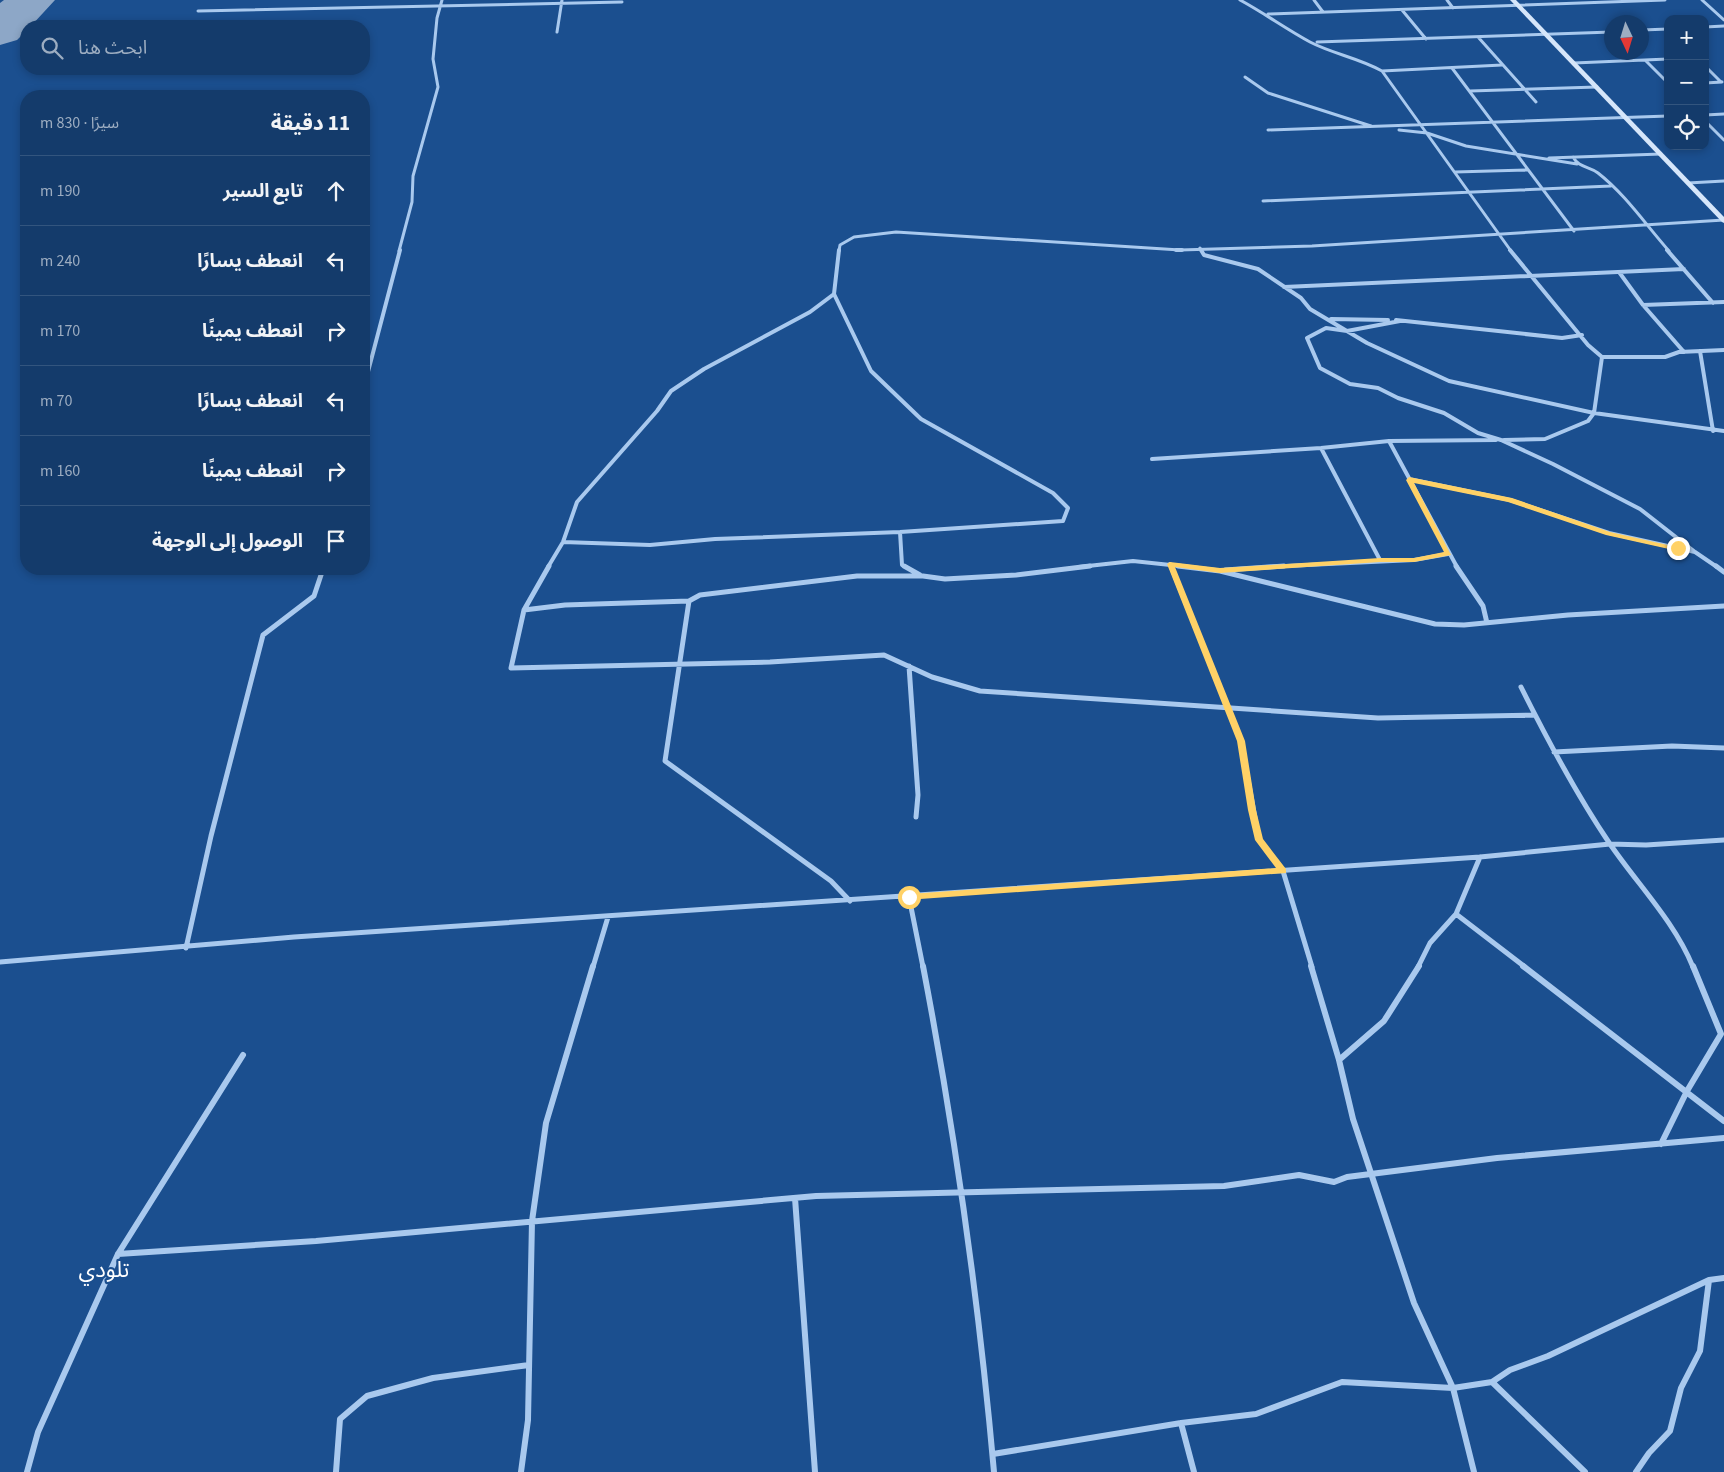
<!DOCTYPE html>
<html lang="ar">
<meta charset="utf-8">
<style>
:root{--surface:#143b6b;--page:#214673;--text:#f1f3f6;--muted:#9dadc1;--line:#33557e}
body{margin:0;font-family:"Source Sans 3","Noto Sans Arabic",sans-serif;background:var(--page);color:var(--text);direction:rtl}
.controls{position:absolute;right:15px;top:15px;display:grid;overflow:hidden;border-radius:10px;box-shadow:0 2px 8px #0003}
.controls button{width:45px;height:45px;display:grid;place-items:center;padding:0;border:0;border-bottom:1px solid var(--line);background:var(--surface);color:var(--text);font:25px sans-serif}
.compass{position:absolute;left:1604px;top:15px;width:45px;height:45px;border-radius:50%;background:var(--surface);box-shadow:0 2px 8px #0003;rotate:176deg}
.stop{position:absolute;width:15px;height:15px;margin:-11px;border:4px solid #ffd166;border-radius:50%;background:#fff}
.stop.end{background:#ffd166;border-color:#fff;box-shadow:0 1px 5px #0008}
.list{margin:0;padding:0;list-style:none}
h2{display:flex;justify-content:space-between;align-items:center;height:65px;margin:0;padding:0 20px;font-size:21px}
h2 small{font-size:16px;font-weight:400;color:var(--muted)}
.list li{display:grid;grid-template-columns:32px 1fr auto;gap:15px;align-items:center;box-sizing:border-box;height:70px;padding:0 20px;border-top:1px solid var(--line)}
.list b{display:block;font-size:19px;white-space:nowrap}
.list em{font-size:16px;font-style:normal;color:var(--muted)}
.icon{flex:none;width:28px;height:28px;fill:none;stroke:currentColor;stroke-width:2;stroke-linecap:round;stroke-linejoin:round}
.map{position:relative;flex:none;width:1724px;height:1472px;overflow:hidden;direction:ltr}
.search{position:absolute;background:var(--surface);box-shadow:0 2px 8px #0003;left:20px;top:20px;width:350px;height:55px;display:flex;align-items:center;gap:12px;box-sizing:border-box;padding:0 18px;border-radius:20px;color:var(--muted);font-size:19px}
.panel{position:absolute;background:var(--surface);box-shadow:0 2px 8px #0003;left:20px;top:90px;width:350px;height:485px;border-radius:20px;direction:rtl}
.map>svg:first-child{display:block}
</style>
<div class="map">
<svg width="1724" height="1472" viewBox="0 0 1724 1472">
<rect width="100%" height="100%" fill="#1b4f8f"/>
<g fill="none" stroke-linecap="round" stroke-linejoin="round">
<path fill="#8da7c7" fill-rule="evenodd" d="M4,0H55L31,26H26V31L17,40L0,45V3Z"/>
<path stroke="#a9c9ee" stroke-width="3" d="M1240,0C1264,13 1286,29 1310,42C1333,54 1359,58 1382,71L1511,251
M1314,0L1323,12
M1447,0L1453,8
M1702,0L1724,20
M1402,10L1426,39
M198,11L622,2
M1268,14L1665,0
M1705,27L1724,26
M1642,30L1668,29
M557,32L562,0
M1478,37L1536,102
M1317,42L1612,32
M1645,60L1668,83
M1574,63L1668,59
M1705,66L1721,82
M1452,68L1574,231
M1382,71L1502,65
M1245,77L1268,93L1371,126
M1705,83L1722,82
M1470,91L1597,87
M1705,115L1724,114
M1705,121L1724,140
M1268,130L1668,116
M1399,130L1427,133L1466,146L1577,164
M1573,157C1579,168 1589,166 1598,173C1625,194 1646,225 1669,251
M1549,158L1661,154
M1455,172L1528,170
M1688,183L1724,181
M1263,201L1611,186
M1200,248L1202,251
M399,251L412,202L413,176L438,87L433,59L437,18L442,0
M839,251L840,245L854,237L896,232L1180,250L1312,246L1724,220"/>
<path stroke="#a9c9ee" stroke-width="4" d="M1176,250H1182
M1201,250L1204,255L1258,269L1301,298L1310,309L1367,343L1449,381L1594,413L1724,431
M1510,250L1588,345L1602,357H1665L1679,352L1724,350
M1667,250L1713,303
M1619,272L1643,305L1684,352
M1284,287L1684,269
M1643,305L1724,302
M1331,319L1388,320
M1396,320L1562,338L1582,335
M1400,321L1347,331L1326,328L1307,338L1320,368L1350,384L1378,388L1398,398L1444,413L1478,433L1501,440L1553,464L1640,509L1695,552
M1700,351L1713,431
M364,387L400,250
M1504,440L1545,439L1588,421L1594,413L1602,357
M1389,441L1457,567
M1321,448L1380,560
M1152,459L1321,448L1389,441L1496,440
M1409,479L1510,500L1609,533L1695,552L1717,567
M900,532L902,565L906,567
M563,542L650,545L715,539L900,532L1063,521L1068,508L1053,493L921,419L871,371L834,294
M1170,564L1171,567
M548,567L563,542L577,502L657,411L671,391L704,369L810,312L834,294L839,250
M1079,567L1133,561L1189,567
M1265,567L1414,560L1448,554"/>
<path stroke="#a9c9ee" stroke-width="5" d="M549,566L524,610L511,668L770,662L884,655L932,677L980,691L1378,718L1535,715
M904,566L920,575
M1171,566L1241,741L1259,840L1283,871L1312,967
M1178,566L1220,571L1435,624L1464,625L1568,615L1724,606
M1456,566L1483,606L1487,623
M1716,566L1724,572
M1225,570L1284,566
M524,610L565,605L689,601
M909,666L918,795L916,817
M1521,687C1548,741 1576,794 1610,844C1638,885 1674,921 1693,967
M1554,752L1672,746L1724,748
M909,897L923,967
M850,901L831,881L665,761L689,601L700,595L857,576H923L945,579L1016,575L1090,566
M1456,914L1525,967
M186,948L211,836L263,635L314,596L323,569
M0,962L294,937L1480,857L1610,844L1646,845L1724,840
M593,967L608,917
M1418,967L1430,943L1456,914L1480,857"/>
<path stroke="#a9c9ee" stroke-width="6" d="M923,966C955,1133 979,1303 994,1472
M1311,966L1339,1060
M1419,966L1384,1021L1339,1060L1353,1119L1414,1303L1453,1388L1474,1472
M1523,966L1724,1121
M1661,1144L1687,1091L1721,1034L1693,966
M795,1198L815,1472
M118,1254L316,1241L816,1196L1224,1186L1299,1175L1334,1182L1347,1177L1497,1158L1724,1138
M1492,1382L1585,1472
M1181,1423L1194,1472
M993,1454L1181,1423L1256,1414L1342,1382L1453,1388L1492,1382L1510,1370L1548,1356L1709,1280L1724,1278
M27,1472L38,1432L118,1254L243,1055
M336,1472L340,1419L367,1396L433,1378L529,1365
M521,1472L528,1420L532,1221L546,1123L593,966
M1636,1472L1649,1453L1670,1431L1681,1388L1700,1351L1709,1280"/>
<path fill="#d6e6fa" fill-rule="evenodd" d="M1510,0H1516L1724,217V223L1722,222Z"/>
</g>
<path fill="#ffd166" d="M1409,477L1512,498L1610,532L1681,548L1678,551L1606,535L1508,502L1414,483L1451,555L1414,562H1380L1220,573L1175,567L1245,741L1256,810L1263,839L1286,869V873L906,900L905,897L909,894L1276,868L1255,840L1248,810L1237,741L1167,564L1170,562L1220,568L1380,558H1414L1444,552L1406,480Z"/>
<g text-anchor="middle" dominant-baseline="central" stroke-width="4.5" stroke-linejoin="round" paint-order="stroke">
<g font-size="22" fill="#fff" stroke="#1b4f8f">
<text x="104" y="1270">تلودي</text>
</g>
</g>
</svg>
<div class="controls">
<button>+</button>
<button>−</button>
<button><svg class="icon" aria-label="locate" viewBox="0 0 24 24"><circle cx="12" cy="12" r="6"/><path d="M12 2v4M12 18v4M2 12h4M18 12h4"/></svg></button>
</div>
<svg class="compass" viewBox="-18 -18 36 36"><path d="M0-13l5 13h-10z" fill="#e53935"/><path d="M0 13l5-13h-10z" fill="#9dadc1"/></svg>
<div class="stop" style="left:909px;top:897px"></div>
<div class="stop end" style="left:1678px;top:548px"></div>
<div class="search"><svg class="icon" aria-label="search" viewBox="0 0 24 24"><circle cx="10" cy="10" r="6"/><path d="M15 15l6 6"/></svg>ابحث هنا</div>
<section class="panel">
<h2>11 دقيقة<small>سيرًا · 830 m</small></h2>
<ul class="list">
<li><svg class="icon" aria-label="ahead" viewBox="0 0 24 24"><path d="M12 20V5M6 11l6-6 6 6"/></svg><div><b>تابع السير</b></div><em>190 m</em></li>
<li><svg class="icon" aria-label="left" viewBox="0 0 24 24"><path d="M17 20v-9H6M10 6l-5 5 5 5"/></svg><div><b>انعطف يسارًا</b></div><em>240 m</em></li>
<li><svg class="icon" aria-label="right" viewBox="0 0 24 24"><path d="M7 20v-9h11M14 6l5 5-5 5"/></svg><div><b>انعطف يمينًا</b></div><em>170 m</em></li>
<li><svg class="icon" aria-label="left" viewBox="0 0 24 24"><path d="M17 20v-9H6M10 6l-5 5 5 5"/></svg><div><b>انعطف يسارًا</b></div><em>70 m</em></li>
<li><svg class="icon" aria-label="right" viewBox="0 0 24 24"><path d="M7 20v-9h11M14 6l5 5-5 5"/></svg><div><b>انعطف يمينًا</b></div><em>160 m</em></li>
<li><svg class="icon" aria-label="arrive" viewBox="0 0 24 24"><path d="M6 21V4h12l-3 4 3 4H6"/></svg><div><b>الوصول إلى الوجهة</b></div></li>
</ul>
</section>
</div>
